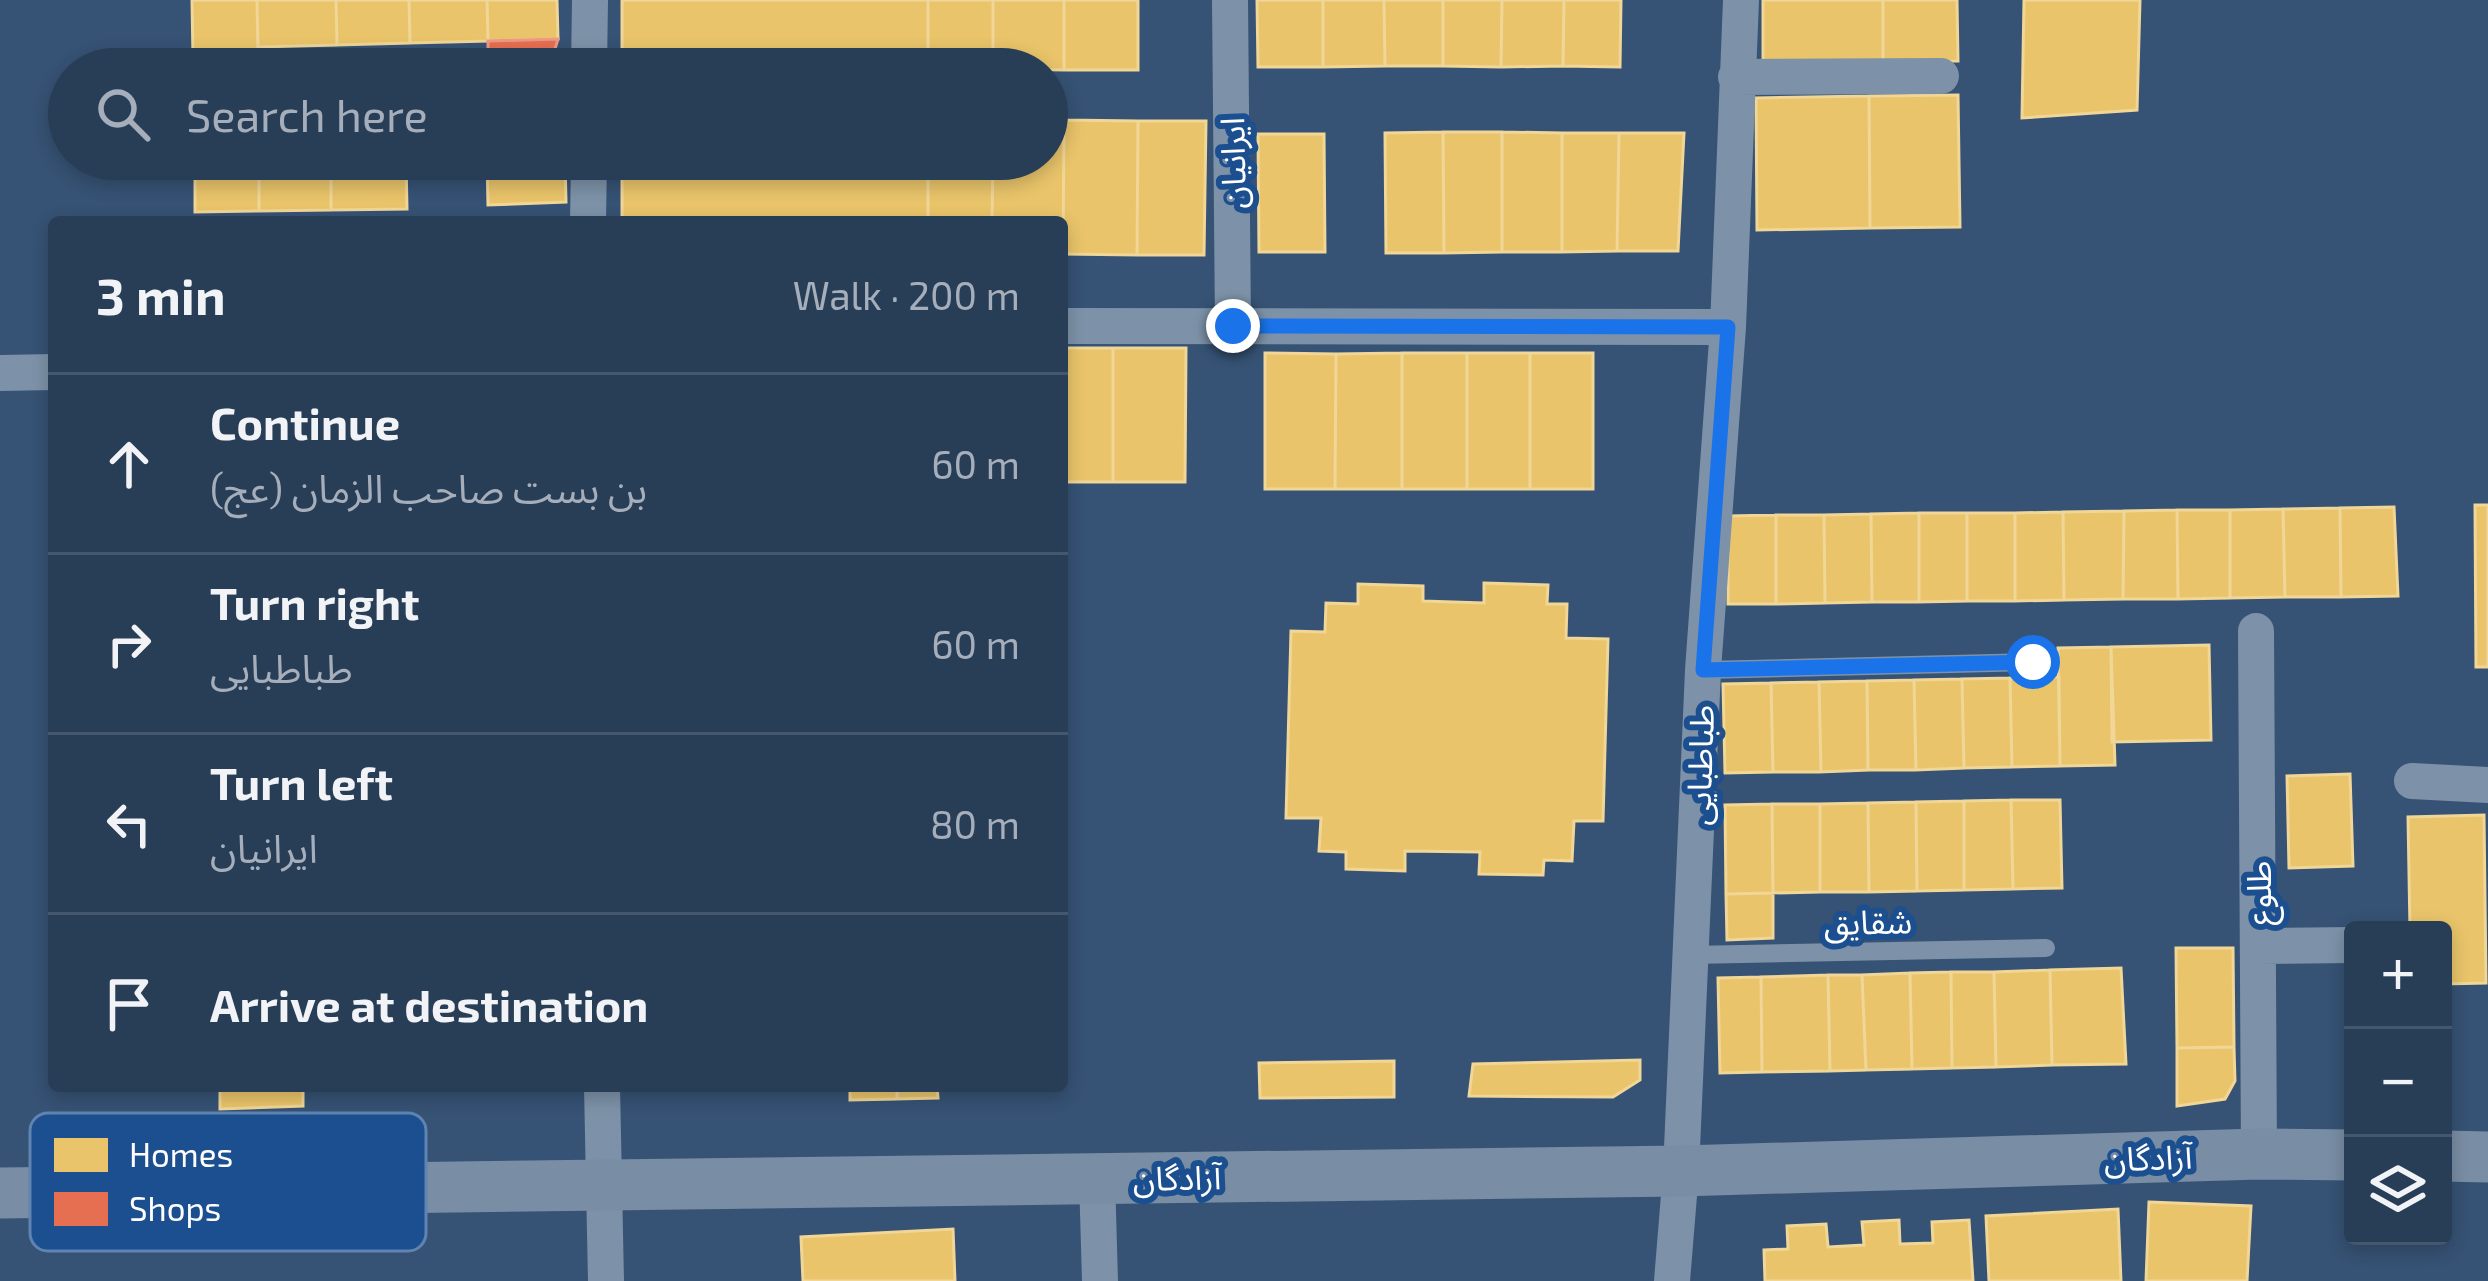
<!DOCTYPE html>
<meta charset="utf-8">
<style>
:root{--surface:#283e57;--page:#344961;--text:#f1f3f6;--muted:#a5aeba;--line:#44576d}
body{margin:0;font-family:"Exo 2","Noto Sans Arabic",sans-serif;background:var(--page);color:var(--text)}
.controls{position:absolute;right:36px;bottom:36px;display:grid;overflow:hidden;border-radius:12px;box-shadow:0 6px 18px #0003}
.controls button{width:108px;height:108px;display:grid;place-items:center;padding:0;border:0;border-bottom:3px solid var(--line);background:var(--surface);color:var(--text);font:60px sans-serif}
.stop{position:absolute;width:36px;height:36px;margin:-27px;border:9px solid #1a73e8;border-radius:50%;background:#fff}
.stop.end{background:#1a73e8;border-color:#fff;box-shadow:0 3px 12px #0008}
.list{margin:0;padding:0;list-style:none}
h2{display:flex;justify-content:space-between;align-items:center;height:156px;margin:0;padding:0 48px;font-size:51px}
h2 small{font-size:39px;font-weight:400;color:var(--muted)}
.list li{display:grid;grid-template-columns:78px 1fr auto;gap:36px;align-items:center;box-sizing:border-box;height:180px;padding:0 48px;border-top:3px solid var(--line)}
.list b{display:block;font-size:45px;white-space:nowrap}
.list p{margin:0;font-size:39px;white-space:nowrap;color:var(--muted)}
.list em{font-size:39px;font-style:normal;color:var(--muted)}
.icon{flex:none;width:66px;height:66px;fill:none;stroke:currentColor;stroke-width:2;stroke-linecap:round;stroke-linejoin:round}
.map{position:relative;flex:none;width:2488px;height:1281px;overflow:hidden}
.search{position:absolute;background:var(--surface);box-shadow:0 6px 18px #0003;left:48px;top:48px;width:1020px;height:132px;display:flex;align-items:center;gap:30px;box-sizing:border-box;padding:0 42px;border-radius:66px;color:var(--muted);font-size:45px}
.panel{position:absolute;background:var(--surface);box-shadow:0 6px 18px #0003;left:48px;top:216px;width:1020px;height:876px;border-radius:12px}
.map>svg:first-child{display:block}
</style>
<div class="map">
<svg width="2488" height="1281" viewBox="0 0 2488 1281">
<rect width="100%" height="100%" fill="#365274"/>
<path fill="#e9c46a" stroke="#f0d697" stroke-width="3" d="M192,0H257L258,57L193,59Z
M257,0H336L337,45L258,47Z
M336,0H409L410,43L337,45Z
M409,0H487L488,41L410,43Z
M487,0H557L558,39L488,41Z
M622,0H928V69H622Z
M928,0H993V69H928Z
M993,0H1064V70L993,69Z
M1064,0H1138V70H1064Z
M1257,0H1323V67H1258Z
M1323,0H1384L1385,66L1323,67Z
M1384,0H1443V66H1385Z
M1443,0H1502L1501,67L1443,66Z
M1502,0H1564L1563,66L1501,67Z
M1564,0H1621L1620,67L1563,66Z
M1763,0H1883V62L1763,64Z
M1883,0H1957L1958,61L1883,62Z
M2024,0H2140L2137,110L2022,118Z
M1958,95L1960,227L1870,228L1869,96Z
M1869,96L1870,228L1757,230L1756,98Z
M1047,120H1064L1063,254L1062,222H992L993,159H1047Z
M1064,120L1138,121L1137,255L1063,254Z
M1138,121H1206L1204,255H1137Z
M1443,132L1444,253H1386L1385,133Z
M1443,132H1502V252L1444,253Z
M1502,132L1562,133V252H1502Z
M1562,133H1619L1617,251L1562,252Z
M1619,133H1684L1678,251H1617Z
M1258,134H1324L1325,252H1259Z
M195,159H259V211L195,212Z
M259,159H331V210L259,211Z
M331,159H406L407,209L331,210Z
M487,159H565L566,202L488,205Z
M622,159H928V222H622Z
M928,159H993L992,222H928Z
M1062,348H1113V482H1062Z
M1113,348H1186L1185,482H1113Z
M1265,353L1336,354L1335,489H1265Z
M1402,353H1467V489H1402Z
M1402,353V489H1335L1336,354Z
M1467,353H1530V489H1467Z
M1530,353H1593V489H1530Z
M2475,505H2488V667H2476Z
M2394,507L2398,596L2341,597L2340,508Z
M2340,508L2341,597H2285L2283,509Z
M2283,509L2285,597L2230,598V510Z
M2177,510H2230V598L2178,599Z
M2177,510L2178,599H2123L2124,511Z
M2124,511L2123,599L2064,600L2063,512Z
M2063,512L2064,600L2015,601V513Z
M1919,513V602H1872L1871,514Z
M1919,513H1967V601L1919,602Z
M1967,513H2015V601H1967Z
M1871,514L1872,602L1825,603L1824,515Z
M1776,515H1824L1825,603L1776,604Z
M1776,515V604H1728V516Z
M1484,583L1548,585L1547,604H1567L1566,638L1608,639L1603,821H1574L1572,861L1544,860L1543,875L1479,874L1480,852L1405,851V871L1346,869V852L1319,851L1321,818H1286L1291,631L1325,632L1326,603L1358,604V584L1423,586V601L1484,603Z
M2209,645L2211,740L2112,742L2111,647Z
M2111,647L2115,765L2060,766L2058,648Z
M2059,677L2060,766L2012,767L2010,678Z
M2010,678L2012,767L1964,768L1962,679Z
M1962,679L1964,768L1916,770L1914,680Z
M1914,680L1916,770H1868L1867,681Z
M1867,681L1868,770L1821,772L1819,682Z
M1819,682L1821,772H1773L1771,683Z
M1771,683L1773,772L1725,773L1723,684Z
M2350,774L2353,866L2289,868L2287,776Z
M2011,800L2013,889L1964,890V801Z
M2011,800H2060L2062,888L2013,889Z
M1964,801V890L1917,891L1916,802Z
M1916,802L1917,891L1869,892L1868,803Z
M1868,803L1869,892H1820V804Z
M1772,804H1820V892L1773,893Z
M1772,804L1773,893L1726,894L1725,805Z
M2484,815L2486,983L2443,984V930H2410L2408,817Z
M1773,893V938L1727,940L1726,894Z
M2176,948H2233L2234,1047L2177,1048Z
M2121,968L2126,1064L2052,1065L2050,970Z
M2050,970L2052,1065L1996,1067L1994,972Z
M1951,972L1952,1068L1912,1069L1910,973Z
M1951,972H1994L1996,1067L1952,1068Z
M1910,973L1912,1069L1866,1070L1862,975Z
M1828,975L1830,1071L1762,1072L1761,977Z
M1828,975H1862L1866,1070L1830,1071Z
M1761,977L1762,1072L1720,1073L1718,978Z
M2234,1047L2235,1081L2225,1099L2177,1106V1048Z
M1640,1060V1080L1613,1097L1469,1096L1473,1064Z
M1394,1061V1097L1260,1098L1259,1063Z
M220,1086H303V1106L220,1109Z
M850,1086H897V1099L850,1100Z
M897,1086H937L938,1098L897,1099Z
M2149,1202L2251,1206L2247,1281H2146Z
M2118,1209L2121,1281H1989L1986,1216Z
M1899,1220L1900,1244L1933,1243L1932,1222L1969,1220L1973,1281H1765L1764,1250L1788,1249L1787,1226L1826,1224L1828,1247L1864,1245L1862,1222Z
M953,1229L955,1281H803L801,1237Z"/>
<path fill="#e76f51" stroke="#ee9a85" stroke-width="3" d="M558,39L549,69H488V41Z"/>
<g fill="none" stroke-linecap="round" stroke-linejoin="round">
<path stroke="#7d92a8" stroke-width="18" d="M314,69V67
M1703,670L2033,662
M1691,955L2046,948"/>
<path stroke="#7d92a8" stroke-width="36" d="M1230,0L1233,326
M589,69L590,0
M1736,77L1941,76
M588,222L589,159
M1062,326L1728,327
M0,373L54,372
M2256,631L2259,1154
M2412,781L2488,785
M2258,946L2353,945
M602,1086L606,1281
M1097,1178L1100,1281
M1672,1281L1681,1171L1703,670L1728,327L1741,0"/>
<path stroke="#798da4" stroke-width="51" d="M2443,1156L2488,1157
M0,1193L1681,1171L2259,1154L2353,1155"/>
</g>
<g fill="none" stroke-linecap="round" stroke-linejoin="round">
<path stroke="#1a73e8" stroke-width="15" d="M1233,326L1728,327L1703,670L2033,662"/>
</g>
<g text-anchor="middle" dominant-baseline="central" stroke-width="12" stroke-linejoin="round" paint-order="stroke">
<g font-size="33" fill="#fff" stroke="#1b4f8f">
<text transform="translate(1232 163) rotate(-91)">ایرانیان</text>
<text transform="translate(1699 765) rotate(-88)">طباطبایی</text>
<text transform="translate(2258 893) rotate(-90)">طلوع</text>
<text transform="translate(1868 921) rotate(-1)">شقایق</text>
<text transform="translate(2148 1157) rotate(-2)">آزادگان</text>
<text transform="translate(1177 1177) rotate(-1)">آزادگان</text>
</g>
</g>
<rect x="30" y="1113" width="396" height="138" rx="18" fill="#1b4f8f" stroke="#5f84b1" stroke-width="3"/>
<rect x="54" y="1138" width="54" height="34" fill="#e9c46a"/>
<rect x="54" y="1192" width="54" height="34" fill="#e76f51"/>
<g font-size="33" fill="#fff">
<text x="129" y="1167">Homes</text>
<text x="129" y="1221">Shops</text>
</g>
</svg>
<div class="controls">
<button>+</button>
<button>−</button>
<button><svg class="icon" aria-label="layers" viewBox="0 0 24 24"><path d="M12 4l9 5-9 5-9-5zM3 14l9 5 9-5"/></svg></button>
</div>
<div class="stop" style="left:2033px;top:662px"></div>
<div class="stop end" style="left:1233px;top:326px"></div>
<div class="search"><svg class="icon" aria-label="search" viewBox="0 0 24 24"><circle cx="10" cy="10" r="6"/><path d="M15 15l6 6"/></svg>Search here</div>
<section class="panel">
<h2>3 min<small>Walk · 200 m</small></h2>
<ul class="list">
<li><svg class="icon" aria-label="ahead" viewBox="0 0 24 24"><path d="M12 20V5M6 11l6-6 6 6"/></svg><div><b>Continue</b><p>بن بست صاحب الزمان (عج)</p></div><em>60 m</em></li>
<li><svg class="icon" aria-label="right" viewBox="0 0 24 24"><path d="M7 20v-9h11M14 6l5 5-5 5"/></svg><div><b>Turn right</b><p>طباطبایی</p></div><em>60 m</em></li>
<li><svg class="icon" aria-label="left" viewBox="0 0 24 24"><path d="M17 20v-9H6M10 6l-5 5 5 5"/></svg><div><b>Turn left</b><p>ایرانیان</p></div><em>80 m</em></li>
<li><svg class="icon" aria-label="arrive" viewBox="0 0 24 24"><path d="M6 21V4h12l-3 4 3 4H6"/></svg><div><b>Arrive at destination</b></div></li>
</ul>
</section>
</div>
